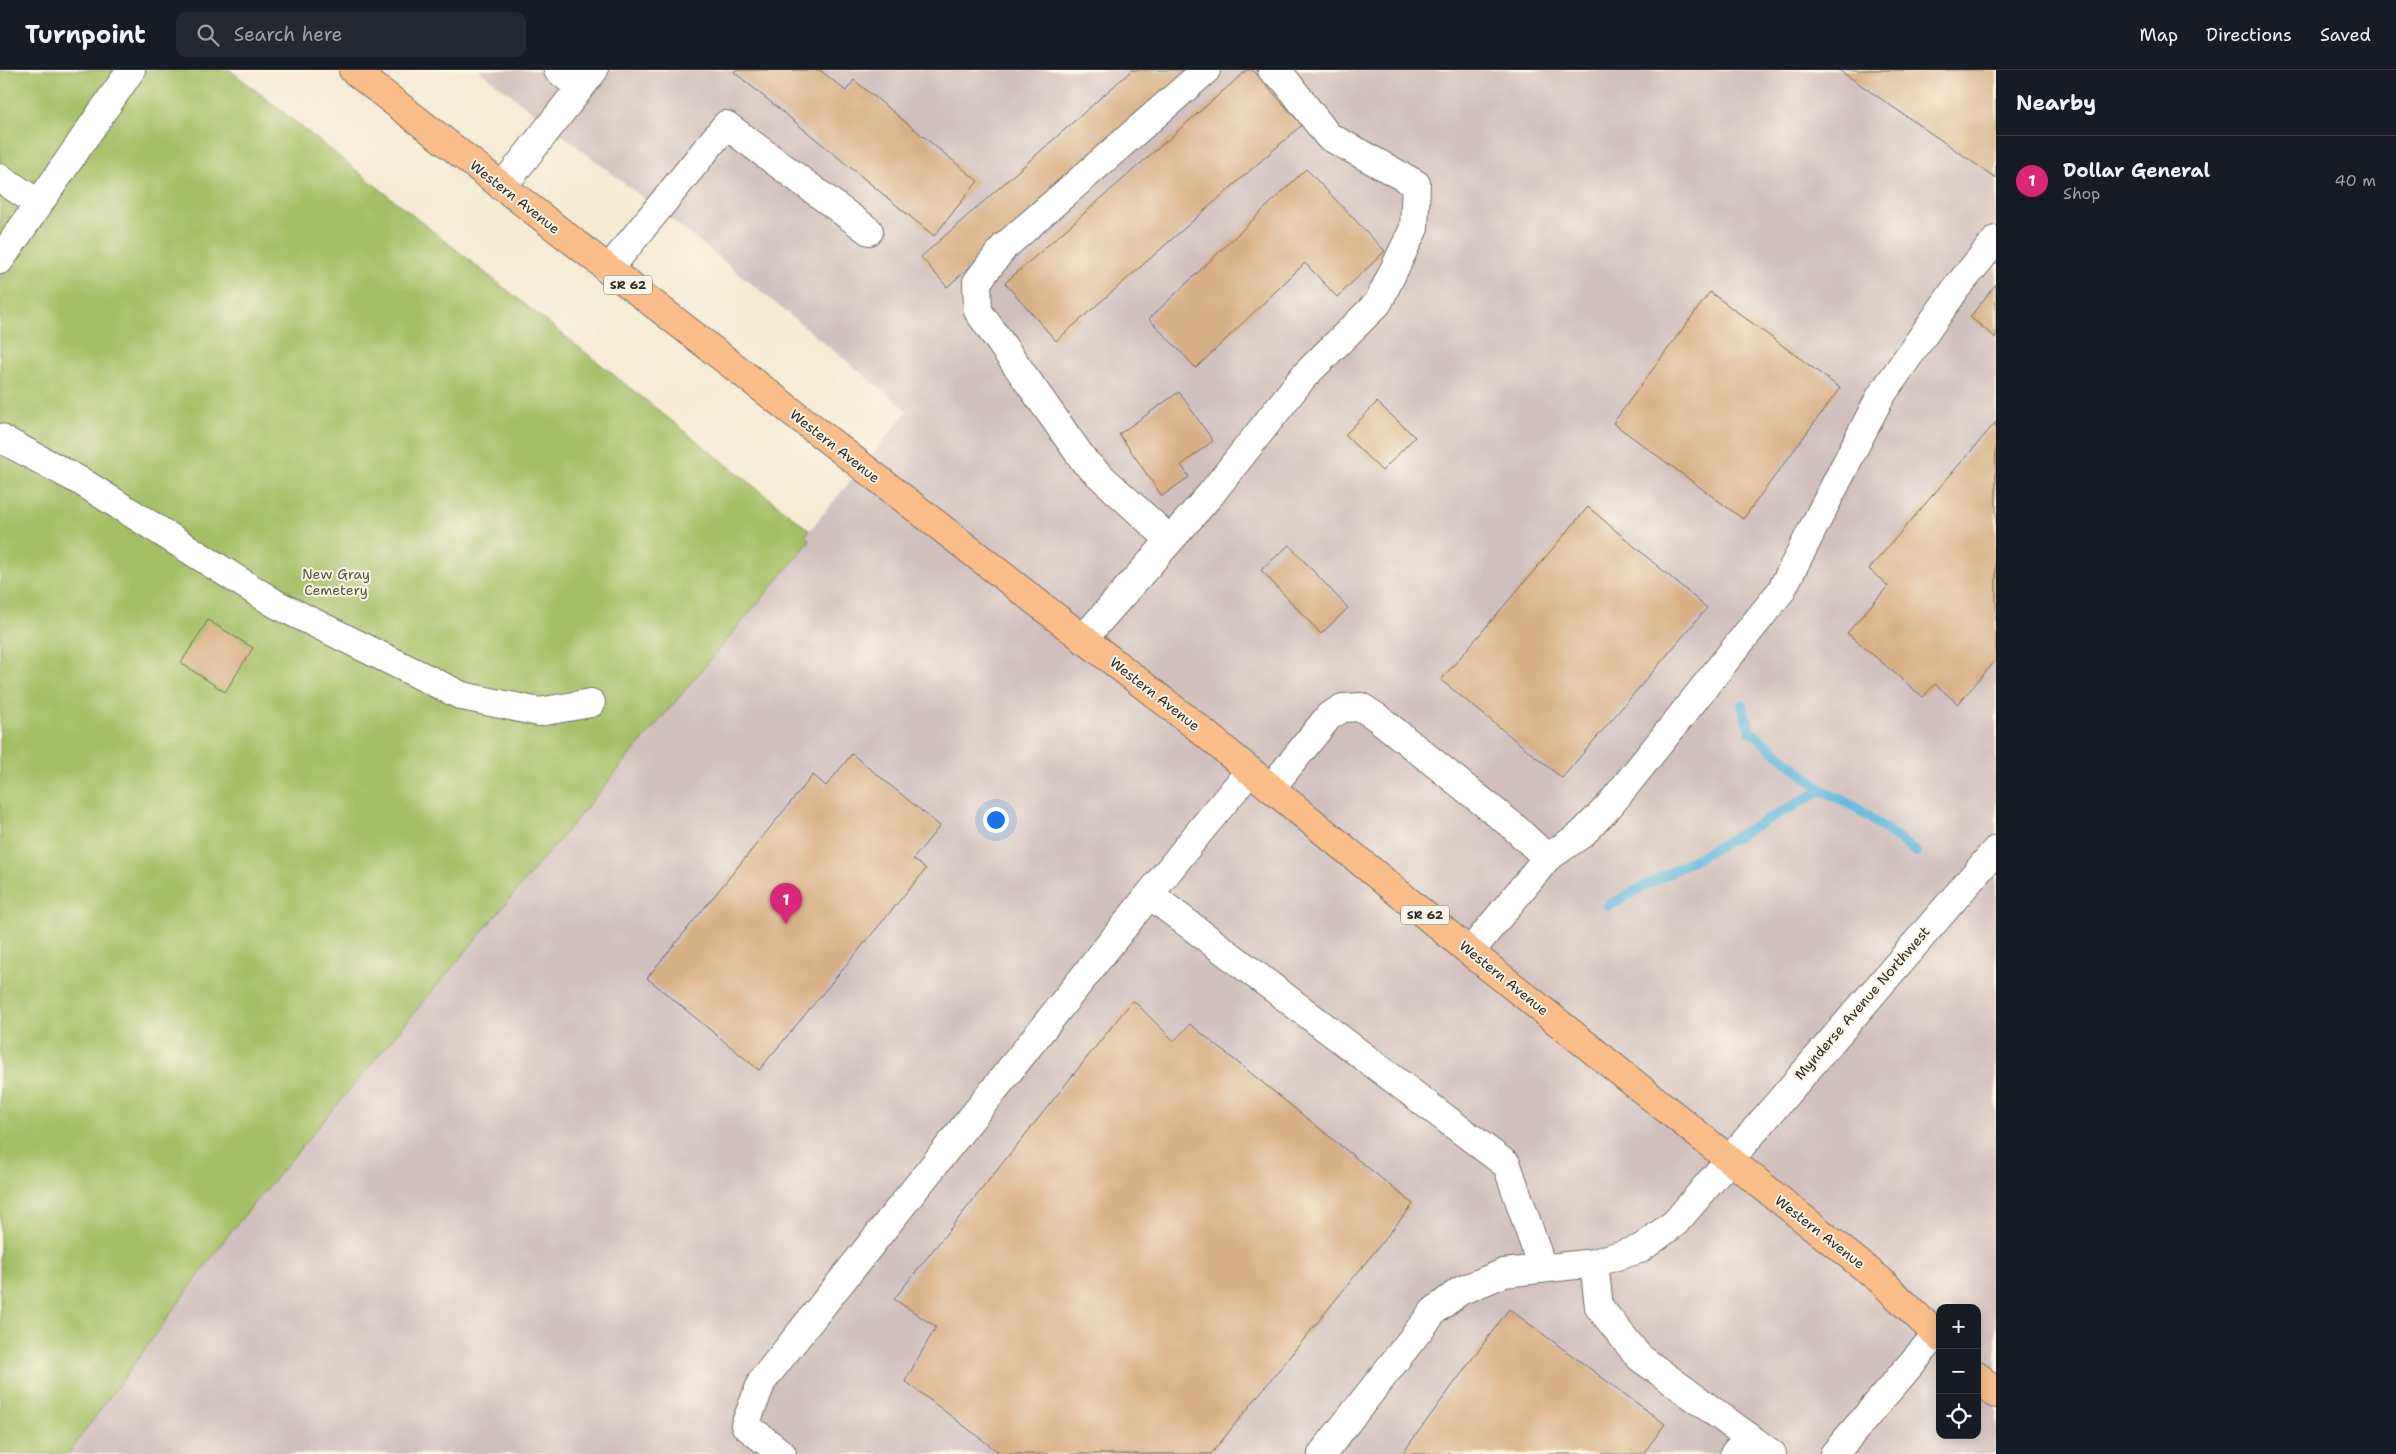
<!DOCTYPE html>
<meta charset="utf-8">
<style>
:root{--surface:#171b24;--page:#242831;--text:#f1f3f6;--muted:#9ea1a6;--line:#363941;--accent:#db2777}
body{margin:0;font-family:"Shantell Sans",sans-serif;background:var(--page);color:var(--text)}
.controls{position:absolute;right:15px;bottom:15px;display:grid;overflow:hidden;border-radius:10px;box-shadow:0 2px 12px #0003}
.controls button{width:45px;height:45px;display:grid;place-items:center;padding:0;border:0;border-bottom:1px solid var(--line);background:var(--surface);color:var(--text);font:25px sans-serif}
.you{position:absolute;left:995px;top:749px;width:18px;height:18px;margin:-12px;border:4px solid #fff;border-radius:50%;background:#1a73e8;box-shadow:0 0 0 8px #1a73e833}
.badge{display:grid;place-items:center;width:32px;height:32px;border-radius:50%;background:var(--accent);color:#fff;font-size:16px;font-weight:700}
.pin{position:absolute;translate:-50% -41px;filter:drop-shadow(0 1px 2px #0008)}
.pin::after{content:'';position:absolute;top:26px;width:18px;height:15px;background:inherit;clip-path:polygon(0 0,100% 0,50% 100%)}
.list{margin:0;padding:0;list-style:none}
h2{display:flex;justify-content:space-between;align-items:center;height:65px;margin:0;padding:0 20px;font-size:21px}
h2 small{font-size:16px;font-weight:400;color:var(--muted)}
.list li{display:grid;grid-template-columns:32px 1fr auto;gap:15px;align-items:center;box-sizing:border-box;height:90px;padding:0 20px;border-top:1px solid var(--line)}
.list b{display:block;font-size:19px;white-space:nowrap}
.list p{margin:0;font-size:16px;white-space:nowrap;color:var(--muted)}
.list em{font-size:16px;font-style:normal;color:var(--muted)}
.icon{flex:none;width:28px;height:28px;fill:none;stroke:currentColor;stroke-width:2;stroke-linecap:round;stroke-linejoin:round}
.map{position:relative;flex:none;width:1996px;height:1384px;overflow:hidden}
header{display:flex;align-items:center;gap:30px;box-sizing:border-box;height:70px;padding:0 25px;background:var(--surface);border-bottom:1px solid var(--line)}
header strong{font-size:24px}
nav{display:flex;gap:28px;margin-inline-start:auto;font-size:18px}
.search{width:350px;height:45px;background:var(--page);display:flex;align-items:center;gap:12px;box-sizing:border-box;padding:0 18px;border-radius:10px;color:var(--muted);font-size:19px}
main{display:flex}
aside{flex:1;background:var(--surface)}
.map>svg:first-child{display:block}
</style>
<header>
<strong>Turnpoint</strong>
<div class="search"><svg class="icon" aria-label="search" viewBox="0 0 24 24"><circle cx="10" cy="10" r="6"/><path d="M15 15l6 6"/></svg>Search here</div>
<nav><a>Map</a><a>Directions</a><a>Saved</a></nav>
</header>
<main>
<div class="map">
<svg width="1996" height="1384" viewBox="0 0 1996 1384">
<rect width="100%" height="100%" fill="#fcf5e5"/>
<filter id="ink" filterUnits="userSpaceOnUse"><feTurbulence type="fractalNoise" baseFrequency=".02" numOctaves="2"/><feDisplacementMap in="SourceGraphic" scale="10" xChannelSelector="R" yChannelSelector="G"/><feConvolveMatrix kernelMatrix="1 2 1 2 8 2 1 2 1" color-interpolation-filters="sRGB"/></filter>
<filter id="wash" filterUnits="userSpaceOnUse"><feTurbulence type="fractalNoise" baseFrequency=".0096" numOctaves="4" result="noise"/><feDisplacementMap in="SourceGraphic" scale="20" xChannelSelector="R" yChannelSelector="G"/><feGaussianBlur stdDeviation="1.12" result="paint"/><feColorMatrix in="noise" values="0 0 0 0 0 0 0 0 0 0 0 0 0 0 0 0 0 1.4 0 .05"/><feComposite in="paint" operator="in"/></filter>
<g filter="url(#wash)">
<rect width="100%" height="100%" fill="#f5ead2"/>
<path fill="#d1bfbe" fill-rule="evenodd" d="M479,0H1996V1384H68L232,1160L810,471L805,466L908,341L705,176ZM1940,1238H1977V1365H1940Z"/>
<path fill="#a5bf66" stroke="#687548" d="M0,0H230L809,460L805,466L810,471L232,1160L68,1384H0Z"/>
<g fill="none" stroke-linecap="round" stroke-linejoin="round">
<path stroke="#61b7de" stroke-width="10" d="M1742,635L1750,661L1822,720L1857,738L1916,782
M1608,836L1822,720"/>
</g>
<g id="blocks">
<path fill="#d8b086" d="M736,0H820L846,21L854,10L978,111L934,166L734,2Z
M1132,0H1192L947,217L921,187Z
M1247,0H1253L1302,55L1056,271L1005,213Z
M1839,0H1996V108Z
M1306,99L1385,181L1337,227L1305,193L1196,298L1149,249Z
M1996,214V268L1970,247Z
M1710,222L1840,318L1743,449L1613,353Z
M1179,322L1213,371L1181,395L1189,407L1162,426L1119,364Z
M1377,332L1415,367L1382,401L1345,365Z
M1996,352V590L1958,634L1935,614L1923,627L1847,563L1888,516L1869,499Z
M1588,437L1707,538L1562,708L1441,610Z
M1289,475L1348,538L1321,564L1261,500Z
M208,550L253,578L225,622L181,593Z
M852,684L940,756L913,789L926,799L759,1000L647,908L813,705L826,716Z
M1133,930L1174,971L1190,954L1413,1134L1211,1384H1001L905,1311L936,1257L894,1229Z
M1509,1239L1665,1354L1643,1384H1402Z"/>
</g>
</g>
<g filter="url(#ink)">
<use href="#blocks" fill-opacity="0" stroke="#726e65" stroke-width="1"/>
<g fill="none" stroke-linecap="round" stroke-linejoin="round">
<g stroke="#726e65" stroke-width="30">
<path id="minor" d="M558,0L580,18
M0,108L39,134
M502,117L594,0
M0,190L131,0
M608,200L726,55L869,161
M0,368L82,412L276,534L462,626L539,642L591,633
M1170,470L1085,392L978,241L977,212L1004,177L1206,0
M1083,569L1210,425L1304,306L1378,233L1414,158L1416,114L1328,66L1285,10L1272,0
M1271,718L1329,646L1343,638L1361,637L1378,648L1514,757L1547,788L1470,882
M1547,788L1582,764L1610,735L1781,521L1880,327L1957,217L1996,170
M1150,825L1507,1095L1542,1197
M1594,1193L1599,1237L1639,1287L1772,1384
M782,1384L745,1355L762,1311L1200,761L1250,701
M1322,1384L1434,1241L1460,1221L1504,1203L1594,1193L1640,1179L1675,1153L1996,780
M1734,1384L1748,1366
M1834,1384L1936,1265"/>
</g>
<g stroke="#726e65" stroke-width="30">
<path id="major" d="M353,0L1197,657L1470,882L1880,1210L1940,1268
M1977,1305L1996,1324"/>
</g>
<use href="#minor" stroke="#fff" stroke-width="28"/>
<use href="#major" stroke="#f8bd88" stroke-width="28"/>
</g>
</g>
<g text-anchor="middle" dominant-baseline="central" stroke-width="4" stroke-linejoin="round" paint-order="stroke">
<g fill="#fcf5e5" stroke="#6a6863" stroke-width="1">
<rect x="604" y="205.5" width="48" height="19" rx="4"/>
<rect x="1401" y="835.5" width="48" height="19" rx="4"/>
</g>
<g font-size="12" font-weight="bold" fill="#2b2b2b">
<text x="628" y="215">SR 62</text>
<text x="1425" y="845">SR 62</text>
</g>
<g font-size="14" fill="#2b2b2b" stroke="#fcf5e5">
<text transform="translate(515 127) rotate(38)">Western Avenue</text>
<text transform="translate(835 376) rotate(38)">Western Avenue</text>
<text transform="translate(1155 624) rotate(38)">Western Avenue</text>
<text transform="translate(1504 908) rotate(39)">Western Avenue</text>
<text transform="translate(1862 933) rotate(-49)">Mynderse Avenue Northwest</text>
<text transform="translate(1820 1162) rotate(38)">Western Avenue</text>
</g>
<g font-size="14" fill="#50573d" stroke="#fcf5e5">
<text x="336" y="504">New Gray<tspan x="336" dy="16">Cemetery</tspan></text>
</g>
</g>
</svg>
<div class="controls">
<button>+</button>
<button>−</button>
<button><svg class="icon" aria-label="locate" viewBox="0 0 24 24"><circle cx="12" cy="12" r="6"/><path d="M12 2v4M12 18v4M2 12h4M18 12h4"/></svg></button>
</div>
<div class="you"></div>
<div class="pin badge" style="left:786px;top:854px">1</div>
</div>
<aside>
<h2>Nearby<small></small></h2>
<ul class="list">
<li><span class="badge">1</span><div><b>Dollar General</b><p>Shop</p></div><em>40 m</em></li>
</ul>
</aside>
</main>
